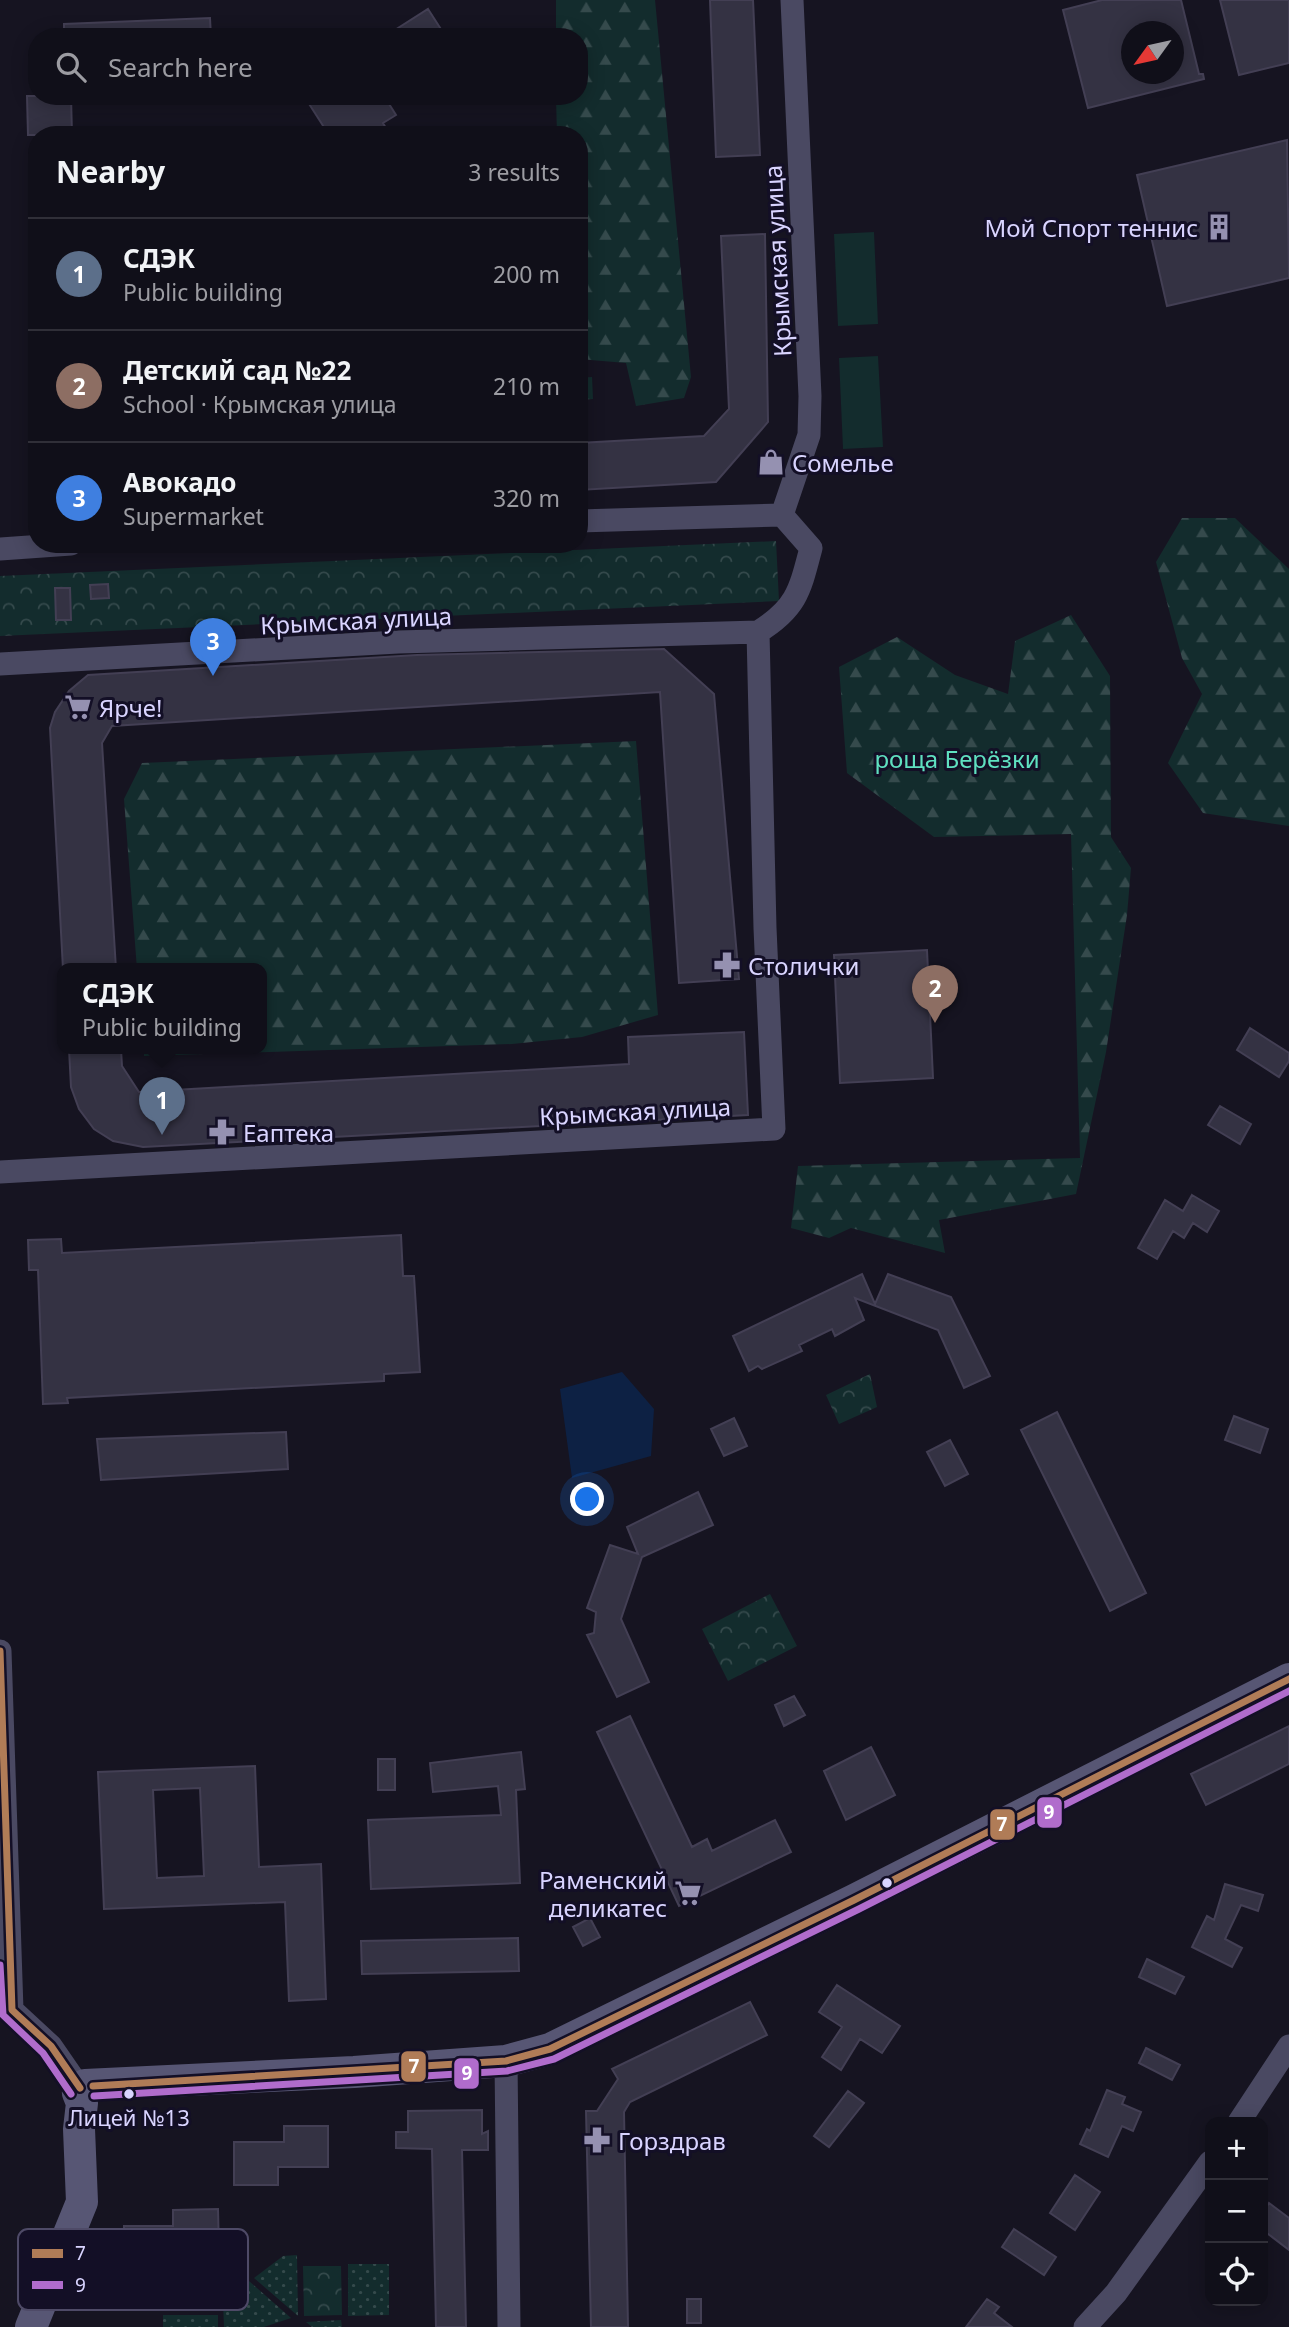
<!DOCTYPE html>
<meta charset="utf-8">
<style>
:root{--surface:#100f19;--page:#1e1d26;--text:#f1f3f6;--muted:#9c9ca2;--line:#302f38;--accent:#0f766e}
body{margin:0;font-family:"Noto Sans",sans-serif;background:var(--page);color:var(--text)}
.controls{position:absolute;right:21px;bottom:21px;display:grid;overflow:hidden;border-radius:14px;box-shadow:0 4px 18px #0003}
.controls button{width:63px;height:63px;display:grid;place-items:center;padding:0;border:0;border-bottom:2px solid var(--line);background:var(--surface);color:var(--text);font:35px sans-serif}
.compass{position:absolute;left:1121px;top:21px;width:63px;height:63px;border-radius:50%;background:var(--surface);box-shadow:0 4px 18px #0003;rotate:237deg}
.you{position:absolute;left:588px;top:1500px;width:24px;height:24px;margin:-18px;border:5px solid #fff;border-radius:50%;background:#1a73e8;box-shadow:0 0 0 10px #1a73e833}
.badge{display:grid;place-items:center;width:46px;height:46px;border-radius:50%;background:var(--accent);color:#fff;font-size:23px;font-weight:700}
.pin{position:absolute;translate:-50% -58px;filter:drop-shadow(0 2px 4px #0008)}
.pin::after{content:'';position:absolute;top:37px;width:24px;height:21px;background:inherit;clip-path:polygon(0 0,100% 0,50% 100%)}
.popup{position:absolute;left:57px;top:963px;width:210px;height:91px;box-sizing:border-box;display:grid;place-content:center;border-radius:14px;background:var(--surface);filter:drop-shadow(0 2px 5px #0005);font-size:23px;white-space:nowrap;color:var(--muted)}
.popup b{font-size:26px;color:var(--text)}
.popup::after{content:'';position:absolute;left:50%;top:100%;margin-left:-14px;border:14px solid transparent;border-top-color:var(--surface)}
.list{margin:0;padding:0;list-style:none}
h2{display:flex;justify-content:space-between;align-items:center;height:91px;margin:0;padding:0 28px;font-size:30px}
h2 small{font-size:23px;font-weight:400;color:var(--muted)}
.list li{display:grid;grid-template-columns:46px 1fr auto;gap:21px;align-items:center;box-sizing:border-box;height:112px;padding:0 28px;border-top:2px solid var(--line)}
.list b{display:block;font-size:26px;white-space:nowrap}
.list p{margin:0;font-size:23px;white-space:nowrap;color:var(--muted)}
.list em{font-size:23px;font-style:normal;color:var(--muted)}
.icon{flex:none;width:38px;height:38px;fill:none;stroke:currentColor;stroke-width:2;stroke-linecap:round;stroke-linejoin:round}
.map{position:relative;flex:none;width:1289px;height:2327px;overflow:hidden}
.search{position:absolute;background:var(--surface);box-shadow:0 4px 18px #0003;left:28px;top:28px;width:560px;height:77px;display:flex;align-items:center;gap:18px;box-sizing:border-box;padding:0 24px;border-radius:28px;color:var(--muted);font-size:26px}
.panel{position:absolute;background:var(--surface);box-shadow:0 4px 18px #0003;left:28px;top:126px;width:560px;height:427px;border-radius:28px}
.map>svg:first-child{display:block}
</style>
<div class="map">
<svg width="1289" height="2327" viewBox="0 0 1289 2327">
<defs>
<pattern id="grass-dots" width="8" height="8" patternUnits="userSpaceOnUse" patternTransform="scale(1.75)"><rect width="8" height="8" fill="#132c2d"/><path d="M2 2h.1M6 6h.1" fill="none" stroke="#354a4c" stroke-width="1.8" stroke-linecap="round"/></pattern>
<pattern id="forest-firs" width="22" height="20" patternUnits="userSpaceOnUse" patternTransform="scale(1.75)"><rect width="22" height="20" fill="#132c2d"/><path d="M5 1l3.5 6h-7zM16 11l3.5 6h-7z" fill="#354a4c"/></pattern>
<pattern id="park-crowns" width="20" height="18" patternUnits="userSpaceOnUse" patternTransform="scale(1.75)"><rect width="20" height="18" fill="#132c2d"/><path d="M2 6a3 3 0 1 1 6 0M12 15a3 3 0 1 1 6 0" fill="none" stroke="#354a4c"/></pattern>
</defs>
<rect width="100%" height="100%" fill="#161421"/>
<path fill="url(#grass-dots)" d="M297,2255L298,2316L254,2278L283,2256Z
M389,2264V2315L348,2316V2264Z
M249,2281L291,2318L264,2327H224L223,2301Z
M163,2315H218V2327H163Z
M341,2320L342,2327H312L306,2322Z"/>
<path fill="url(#forest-firs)" d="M556,0H655L691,377L684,398L636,406L626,363L579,359V135H557L556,96H579V37H556Z
M1182,518H1235L1289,569V826L1203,813L1168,763L1202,694L1182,658L1156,562Z
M1071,615L1110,676L1111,837L1131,868L1127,915L1106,1052L1076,1194L939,1220L945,1253L851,1228L829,1238L791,1228L798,1166L1080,1158L1071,834L934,837L847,773L839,667L897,637L955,675L1008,694L1015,641Z
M636,741L658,1015L582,1037L512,1044L144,1056V1049H262V969H137L124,799L142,763Z"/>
<path fill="url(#park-crowns)" d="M592,377L593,399L579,400V378Z
M776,541L779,601L0,636V576Z
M870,1374L877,1407L839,1424L826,1395Z
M770,1594L797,1646L728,1681L702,1629Z
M303,2266H341L342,2315L304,2316Z"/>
<path fill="#132c2d" d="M874,232L878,324L838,326L834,234Z
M878,356L883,447L843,449L839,358Z"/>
<path fill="#0d2144" d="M622,1372L654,1409L651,1456L572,1478L560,1389Z"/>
<path fill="#343243" stroke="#433f54" stroke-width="2" fill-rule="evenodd" d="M710,0H753L760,155L716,157Z
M1102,0H1181L1199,74H1203L1204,79L1088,108L1063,10ZM1131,32H1173V74H1131Z
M1220,0H1289V63L1239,75Z
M428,9L446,37H384Z
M210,18L211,37H64V24Z
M27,96H71L72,135H28Z
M304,96H384L396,115L383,123L390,135H329Z
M1287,140L1289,278L1167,306L1137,175Z
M765,234L768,422L716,482L579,490V443L704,436L729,409L721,236Z
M108,584L109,598L91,599L90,585Z
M55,588H70L71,620H56Z
M664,649L714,694L739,979L679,983L660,692L112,726L102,743L116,969H63L50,728L55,712L69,691L88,675L417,655Z
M927,950L933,1078L840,1083L834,955Z
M1250,1028L1289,1053V1061L1279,1077L1237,1050Z
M744,1032L748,1115L143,1147L113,1141L94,1129L79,1109L71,1087L69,1049H121L122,1066L139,1092L629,1064L628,1037Z
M1220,1106L1251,1124L1240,1144L1208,1125Z
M1192,1195L1219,1211L1207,1232L1193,1223L1184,1238L1173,1231L1157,1259L1138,1248L1165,1200L1183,1211Z
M401,1235L403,1276H414L420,1372L384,1374V1381L67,1398L68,1403L43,1404L38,1270H29L28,1240L61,1239L62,1253Z
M862,1274L875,1304L888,1274L951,1297L990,1376L964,1388L938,1330L855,1298L864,1320L835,1336L832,1329L799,1345L802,1351L762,1369L758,1366L749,1371L733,1336Z
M1057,1412L1146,1593L1110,1611L1021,1430Z
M1234,1416L1268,1429L1260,1453L1225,1440Z
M734,1418L747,1446L724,1456L711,1429Z
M286,1432L288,1469L101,1480L97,1439Z
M950,1440L968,1474L945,1486L927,1452Z
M698,1492L713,1525L642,1557L621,1619L649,1682L617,1697L587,1635L594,1633L596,1612L587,1608L610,1545L638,1554L627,1527Z
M794,1696L805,1715L784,1726L775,1705Z
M630,1716L692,1847L707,1839L712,1851L775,1820L791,1852L679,1906L597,1732Z
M1289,1726V1764L1206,1805L1191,1774Z
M871,1747L895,1795L846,1820L824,1771Z
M521,1752L525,1789L516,1790L520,1883L371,1889L368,1820L501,1815L498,1786L433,1792L430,1763Z
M378,1759H395V1790H378Z
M255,1766L259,1867L321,1864L326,1999L289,2001L285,1902L104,1909L98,1772ZM200,1788L204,1876L157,1878L153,1790Z
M1225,1884L1263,1895L1258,1911L1241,1905L1225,1939L1242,1948L1232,1967L1192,1947L1207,1916L1214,1920Z
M590,1918L600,1937L583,1946L573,1927Z
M518,1938L519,1971L362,1974L361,1941Z
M1147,1959L1184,1977L1175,1994L1139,1977Z
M837,1985L900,2026L882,2053L860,2039L841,2070L822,2057L842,2027L819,2012Z
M750,2002L767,2035L630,2102L624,2112L628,2327H591L586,2111H597L618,2079L612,2069Z
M1146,2048L1180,2065L1172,2080L1139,2063Z
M1107,2090L1125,2097L1122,2104L1141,2112L1133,2131L1122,2126L1108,2157L1080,2144L1087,2129L1090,2131Z
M848,2091L864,2103L829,2147L814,2136Z
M482,2110V2134L488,2131V2150H462L466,2327H436L432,2149L396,2148V2132H408V2111Z
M284,2126H328V2167H278V2185H234V2142H284Z
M1075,2175L1100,2192L1075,2230L1050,2213Z
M1269,2203L1289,2218V2250L1263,2230V2212Z
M218,2209L219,2250L169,2251L170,2270H124V2226H173V2210Z
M1014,2229L1056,2257L1044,2275L1002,2247Z
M29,2239L44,2246L34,2268L19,2260Z
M687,2299H701V2323H687Z
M987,2299L999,2307L994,2313L1012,2327H966Z"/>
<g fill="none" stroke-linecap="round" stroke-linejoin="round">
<path stroke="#4a4962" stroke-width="23" d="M782,515L809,435L810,396L792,0
M579,521L782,515
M0,549L71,544
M0,664L398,642L758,632C797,608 800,590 811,548L782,515
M0,1172L774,1129L765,928L758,632
M0,1651L12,2010L51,2046L80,2088
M506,2061L509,2327
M1239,2122L1289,2046
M1085,2327L1116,2293L1210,2162"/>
<path stroke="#575674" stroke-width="32" d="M31,2327L82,2202L79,2129L82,2103L78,2093L85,2085L354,2072L506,2061L550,2049L854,1900L1289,1679"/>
<g stroke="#130f26" stroke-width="12">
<path id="bus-1" d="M0,1651L12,2010L51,2046L80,2088
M93,2086L506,2061L550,2049L854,1900L1289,1679"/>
</g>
<g stroke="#130f26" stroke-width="12">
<path id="bus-2" d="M0,1965L3,2015L43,2053L71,2094
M94,2096L507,2071L554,2059L859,1909L1289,1691"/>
</g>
<use href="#bus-1" stroke="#b07c57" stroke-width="7"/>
<use href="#bus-2" stroke="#b06ccc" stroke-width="7"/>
</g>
<defs>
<g id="building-bare" transform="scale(2.1)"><path d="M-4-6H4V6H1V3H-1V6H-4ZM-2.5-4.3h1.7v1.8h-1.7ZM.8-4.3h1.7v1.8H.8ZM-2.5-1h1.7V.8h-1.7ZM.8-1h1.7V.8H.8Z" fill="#9591b1" stroke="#130f26" stroke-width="2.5" paint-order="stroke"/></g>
<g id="shop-bare" transform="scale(2.1)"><path d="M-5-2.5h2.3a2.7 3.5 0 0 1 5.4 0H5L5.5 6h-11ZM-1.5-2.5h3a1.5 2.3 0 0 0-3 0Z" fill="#9591b1" stroke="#130f26" stroke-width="2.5" paint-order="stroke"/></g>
<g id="supermarket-bare" transform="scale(2.1)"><path d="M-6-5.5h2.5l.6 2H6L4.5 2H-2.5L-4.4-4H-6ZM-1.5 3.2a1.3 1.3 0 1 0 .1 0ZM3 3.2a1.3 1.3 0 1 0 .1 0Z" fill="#9591b1" stroke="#130f26" stroke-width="2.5" paint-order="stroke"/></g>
<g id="pharmacy-bare" transform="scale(2.1)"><path d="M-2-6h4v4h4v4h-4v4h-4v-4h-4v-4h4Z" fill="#9591b1" stroke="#130f26" stroke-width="2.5" paint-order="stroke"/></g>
</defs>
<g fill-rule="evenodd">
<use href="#building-bare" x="1219" y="227"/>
<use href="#shop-bare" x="771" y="462"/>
<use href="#supermarket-bare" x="78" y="707"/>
<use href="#pharmacy-bare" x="727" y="965"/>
<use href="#pharmacy-bare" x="222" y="1132"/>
<use href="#supermarket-bare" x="688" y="1893"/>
<use href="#pharmacy-bare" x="597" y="2140"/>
</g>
<g fill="#d9d4ff" stroke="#130f26" stroke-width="2.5">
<circle cx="887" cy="1883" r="6"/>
<circle cx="129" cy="2094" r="6"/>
</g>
<g text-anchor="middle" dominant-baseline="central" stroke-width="6" stroke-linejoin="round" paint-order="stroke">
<g font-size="22" fill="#d9d4ff" stroke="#130f26">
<text x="129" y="2117">Лицей №13</text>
</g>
<g font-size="24" fill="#d9d4ff" stroke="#130f26" text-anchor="start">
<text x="1198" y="227" text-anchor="end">Мой Спорт теннис</text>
<text x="792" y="462">Сомелье</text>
<text x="99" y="707">Ярче!</text>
<text x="748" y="965">Столички</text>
<text x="243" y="1132">Еаптека</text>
<text x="667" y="1879" text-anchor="end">Раменский<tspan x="667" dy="28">деликатес</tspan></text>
<text x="618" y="2140">Горздрав</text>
</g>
<g font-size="24" fill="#d9d4ff" stroke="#130f26">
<text transform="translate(777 261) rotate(-93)">Крымская улица</text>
<text transform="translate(356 620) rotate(-3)">Крымская улица</text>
<text transform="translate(635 1111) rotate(-3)">Крымская улица</text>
</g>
<g font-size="24" fill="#5fe0c0" stroke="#130f26">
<text x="957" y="758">роща Берёзки</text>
</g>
</g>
<rect x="18" y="2229" width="230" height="81" rx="10" fill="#130f26" stroke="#4e4a67" stroke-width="2"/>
<rect x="32" y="2249" width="31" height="9" fill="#b07c57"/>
<rect x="32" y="2281" width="31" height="8" fill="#b06ccc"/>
<g font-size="19" fill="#d9d4ff">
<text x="75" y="2260">7</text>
<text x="75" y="2292">9</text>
</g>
<g stroke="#130f26" stroke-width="2.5">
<rect x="1036" y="1796" width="27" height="33" rx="7" fill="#b06ccc"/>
<rect x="989" y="1808" width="27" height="33" rx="7" fill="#b07c57"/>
<rect x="400" y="2050" width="27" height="33" rx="7" fill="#b07c57"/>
<rect x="453" y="2057" width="27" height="33" rx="7" fill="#b06ccc"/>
</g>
<g font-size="19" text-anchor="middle" font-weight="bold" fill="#fff">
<text x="1049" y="1819">9</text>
<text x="1002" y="1831">7</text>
<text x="414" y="2073">7</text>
<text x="467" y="2080">9</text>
</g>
</svg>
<div class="controls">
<button>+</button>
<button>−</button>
<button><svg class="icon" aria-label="locate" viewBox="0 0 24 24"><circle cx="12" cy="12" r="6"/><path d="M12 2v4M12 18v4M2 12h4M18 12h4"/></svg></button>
</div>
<svg class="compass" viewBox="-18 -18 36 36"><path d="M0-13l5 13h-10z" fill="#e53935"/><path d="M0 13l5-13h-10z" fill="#9c9ca2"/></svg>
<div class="you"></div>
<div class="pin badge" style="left:162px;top:1135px;background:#5c6f8a">1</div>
<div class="popup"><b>СДЭК</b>Public building</div>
<div class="pin badge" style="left:935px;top:1023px;background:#8d6e63">2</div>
<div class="pin badge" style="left:213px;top:676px;background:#3f7fe0">3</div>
<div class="search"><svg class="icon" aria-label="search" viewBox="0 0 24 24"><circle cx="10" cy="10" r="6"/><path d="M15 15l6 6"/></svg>Search here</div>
<section class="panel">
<h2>Nearby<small>3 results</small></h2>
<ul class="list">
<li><span class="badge" style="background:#5c6f8a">1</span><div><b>СДЭК</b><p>Public building</p></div><em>200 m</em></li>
<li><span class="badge" style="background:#8d6e63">2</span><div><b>Детский сад №22</b><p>School · Крымская улица</p></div><em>210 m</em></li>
<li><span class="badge" style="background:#3f7fe0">3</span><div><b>Авокадо</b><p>Supermarket</p></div><em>320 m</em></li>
</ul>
</section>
</div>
